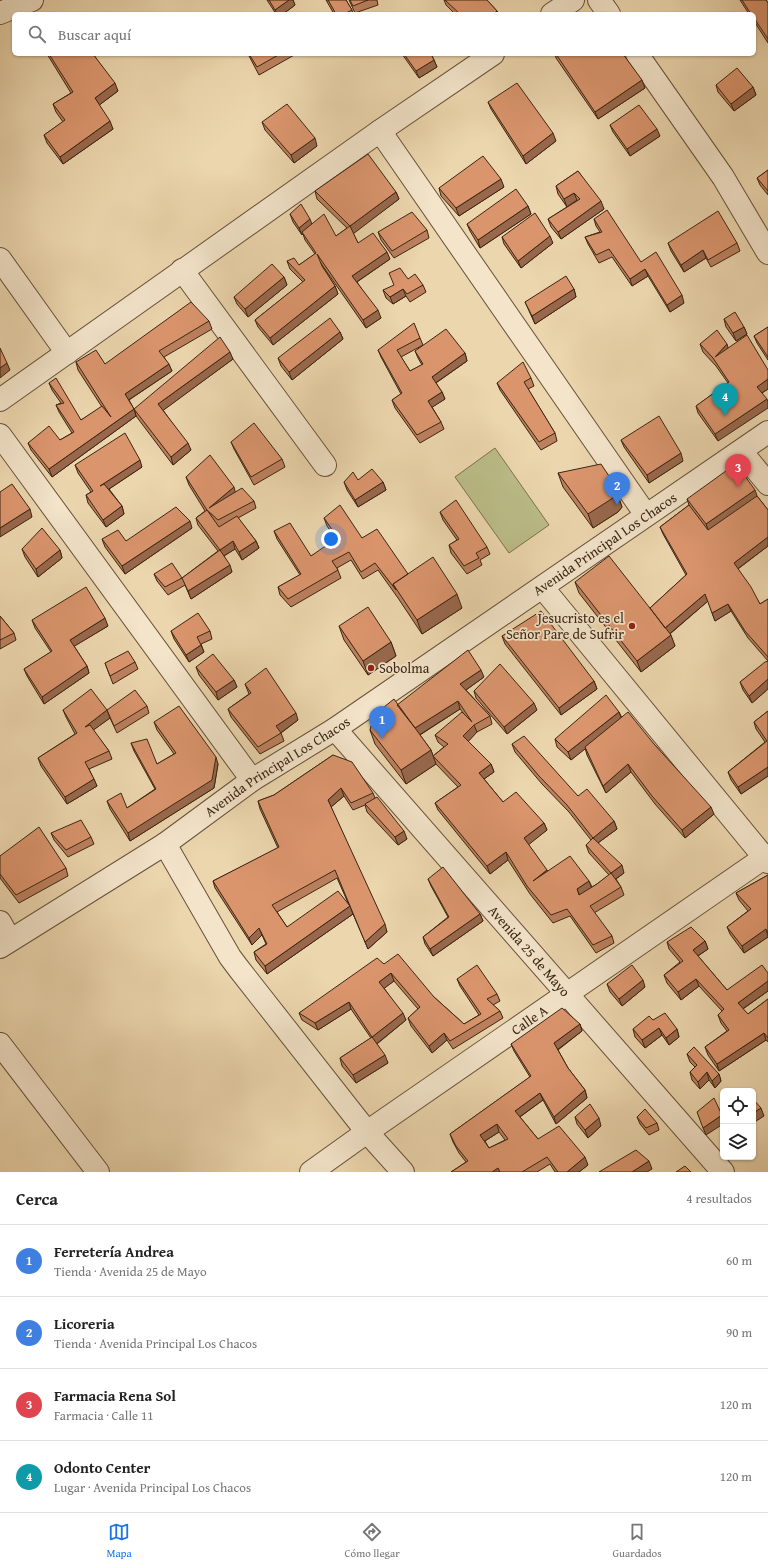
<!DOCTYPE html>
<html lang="es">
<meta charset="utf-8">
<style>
:root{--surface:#fff;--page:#f2f2f2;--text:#222;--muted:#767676;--line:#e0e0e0;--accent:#1a73e8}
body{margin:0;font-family:"Gentium Book Plus",serif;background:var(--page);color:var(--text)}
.controls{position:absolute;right:12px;bottom:12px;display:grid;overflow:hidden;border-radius:6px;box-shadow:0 1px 3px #0004}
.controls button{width:36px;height:36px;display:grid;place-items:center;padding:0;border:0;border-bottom:1px solid var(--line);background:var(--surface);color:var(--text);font:20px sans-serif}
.you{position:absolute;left:331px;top:539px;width:14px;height:14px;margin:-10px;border:3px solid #fff;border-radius:50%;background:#1a73e8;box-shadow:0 0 0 6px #1a73e833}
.badge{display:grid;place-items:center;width:26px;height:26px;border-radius:50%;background:var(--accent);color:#fff;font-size:13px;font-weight:700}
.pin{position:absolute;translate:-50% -33px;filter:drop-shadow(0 1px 2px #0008)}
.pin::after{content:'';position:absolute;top:21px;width:14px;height:12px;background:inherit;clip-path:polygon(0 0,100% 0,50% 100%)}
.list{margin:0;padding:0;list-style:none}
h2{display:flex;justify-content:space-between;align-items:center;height:52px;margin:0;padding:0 16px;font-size:17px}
h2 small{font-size:13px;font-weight:400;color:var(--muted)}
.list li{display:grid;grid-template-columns:26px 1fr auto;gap:12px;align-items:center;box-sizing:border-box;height:72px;padding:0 16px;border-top:1px solid var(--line)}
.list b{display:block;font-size:15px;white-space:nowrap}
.list p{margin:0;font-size:13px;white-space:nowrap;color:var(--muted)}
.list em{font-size:13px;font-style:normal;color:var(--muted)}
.icon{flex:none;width:22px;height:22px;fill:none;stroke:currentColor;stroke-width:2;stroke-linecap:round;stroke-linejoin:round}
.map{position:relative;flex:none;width:768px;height:1172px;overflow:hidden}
.search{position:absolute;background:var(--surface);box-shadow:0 1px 3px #0004;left:12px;right:12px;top:12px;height:44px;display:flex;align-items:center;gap:10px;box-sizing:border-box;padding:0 14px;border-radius:6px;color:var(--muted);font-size:15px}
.sheet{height:340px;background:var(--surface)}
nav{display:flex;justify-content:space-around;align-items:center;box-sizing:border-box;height:56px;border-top:1px solid var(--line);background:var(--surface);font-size:11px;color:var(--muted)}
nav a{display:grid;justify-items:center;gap:2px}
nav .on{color:var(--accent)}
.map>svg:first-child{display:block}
</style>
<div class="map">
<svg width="768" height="1172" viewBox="0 0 768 1172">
<rect width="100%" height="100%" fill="#ecd6ae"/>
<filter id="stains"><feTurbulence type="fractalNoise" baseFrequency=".005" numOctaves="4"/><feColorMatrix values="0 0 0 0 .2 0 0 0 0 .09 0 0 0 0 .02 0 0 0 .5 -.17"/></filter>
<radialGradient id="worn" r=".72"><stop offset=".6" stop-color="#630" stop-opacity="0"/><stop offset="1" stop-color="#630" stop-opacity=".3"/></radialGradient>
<path fill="#bbbd88" stroke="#7b714d" d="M495,448L549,525L509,553L455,477Z"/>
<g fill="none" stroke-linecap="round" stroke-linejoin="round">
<g stroke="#675139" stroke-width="24">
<g id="minor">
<path d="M599,0L609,14"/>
<path d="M0,13L32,0"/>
<path d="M552,14L573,0"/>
<path d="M637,54L723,177L768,253"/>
<path d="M380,131L646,515"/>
<path d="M0,259L67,353"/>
<path d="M182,270L325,465"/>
<path d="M0,400L380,131L493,54"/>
<path d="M0,435L252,780"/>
<path d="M741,451L768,484"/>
<path d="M543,588L768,862"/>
<path id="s1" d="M335,729L723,1172"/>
<path d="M165,844L230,957L239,969L367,1132L403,1172"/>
<path d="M0,922L10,940"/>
<path id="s2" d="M0,947L165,844L252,780L335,729L768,432"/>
<path d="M0,1044L98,1172"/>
<path id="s3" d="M311,1172L367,1132L768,855"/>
</g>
</g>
<use href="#minor" stroke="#f3e4ca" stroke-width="22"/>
</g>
<path fill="#bc805e" stroke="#3b2512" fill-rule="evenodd" d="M267,0H293L295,5L283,14H276Z
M326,0H346L352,10L353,14H334Z
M349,0H377L378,5L355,13Z
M444,0H487L497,11L498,14H455L446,5Z
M740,0H766L768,3V43L754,21V14H749Z
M47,54H93L118,91L99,105L113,129L63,164L47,143L44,135L63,122L56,112L53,104L71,93Z
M248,54H296L259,75Z
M402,54H431L434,60L437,67L419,78Z
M555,54H623L645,88L598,119L556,58Z
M716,85L753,87L756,95L734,111L718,92Z
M488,102L556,141L526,164L491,109Z
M262,122L317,146L294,163L265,130Z
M610,125L660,136L630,156L613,132Z
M768,170V195L760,185L757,178Z
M578,171L604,209L561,239L551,227L548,219L567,207L558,194L556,186Z
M504,187L459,216L441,196L439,188Z
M315,191L396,192L399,199L353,233L358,243L390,259L357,282L381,318L366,328L320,262L322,266L335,286L338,294L273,345L258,327L255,320L303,282L290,269L287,261L299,265L315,254L305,240L303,234L302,235L293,222L290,214L312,224L336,236L347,228L317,199Z
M528,206L531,214L480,248L470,231L467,224Z
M594,219L641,262L684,303L670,312L648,276L632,286L612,257L599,263L588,244L585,237L600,232L596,226Z
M427,230L429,238L394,258L381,240L378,232Z
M502,237L553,243L521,268L504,244Z
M668,243H737L740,251L711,267L706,258L684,272L671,251Z
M284,277L287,285L248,317L237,304L234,297Z
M423,285L426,292L410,302L406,296L393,304L386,298L383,290Z
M574,289L576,297L535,324L525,302Z
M724,319L744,327L747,334L736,341L726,327Z
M209,321L212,329L164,357L172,371L129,400L134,409L136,416L52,477L31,450L28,443L60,440L72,433L59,412L56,405L61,403L52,390L49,383L81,420L102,407L78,370L76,362L105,364Z
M768,327V360L757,343L754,336Z
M340,332L343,339L292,380L281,366L278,358Z
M420,338L423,345L401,357L410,371L422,365L418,358L415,351L465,353L467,361L436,383L442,392L445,399L432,407L441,422L444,429L420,443L395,408L392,400L401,394L381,357L378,350Z
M700,344L728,348L768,370V389L762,393L718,441L698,413L696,406L728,383L716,366L703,352Z
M233,359L163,410L191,450L173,465L136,416L134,409Z
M531,378L534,386L528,389L555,433L557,441L541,450L500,390L497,383Z
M621,440L683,461L649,483L624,447Z
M231,442L282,459L285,467L254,485L234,449Z
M75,465L142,467L109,489L122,506L124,514L106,527L88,503L86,495L91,492L78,473Z
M558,473L618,496L622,507L618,512L593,528L563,487Z
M186,477L235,492L254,501L256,508L238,518L256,541L259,548L242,560L235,549L224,556L232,572L191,599L185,585L168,595L157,581L154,574L182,578L218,551L198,525L196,518L205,511L189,485Z
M358,480L383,482L386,490L358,507L347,490L344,482Z
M757,496L768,510V546L738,569L760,604L768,599V689L752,703L743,690L740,682L768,661L748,638L731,611L715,621L708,601L670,634L675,646L641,672L579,593L575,582L650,608L686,575L663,534L660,527L689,505L687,499Z
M440,512L487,547L490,554L480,560L482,565L467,574L451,553L449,545L457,540L443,520Z
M324,518L362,538L408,574L462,608L422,634L398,598L378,570L363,579L351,560L337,568L341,578L291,607L280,595L278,587L300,575L277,539L274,531L311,556L338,542L327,526Z
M192,528L125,574L105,547L102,539L126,541Z
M22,549L60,550L62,558L38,577L25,557Z
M0,616L14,633L16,640L0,649Z
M32,620L108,626L74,646L87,666L89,673L44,704L27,676L24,669L51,652L35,628Z
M339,626L391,642L396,656L368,675L344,640Z
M171,631H210L212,639L201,644L204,652L189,662L174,639Z
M502,636L594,681L597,689L561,715L505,644Z
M135,662L138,669L113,684L105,663Z
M196,667L234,680L237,687L218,700L199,675Z
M484,677L466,690L490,716L492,724L477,732L468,741L491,764L494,772L484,779L503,802L544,823L547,830L528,844L547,871L589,881L592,887L597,884L609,875L589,853L586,845L591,840L569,812L542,784L515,752L512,744L578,796L614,821L617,829L598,843L624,873L616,879L621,887L624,895L594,913L612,936L614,943L596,953L570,916L553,923L530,894L508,860L490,874L438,810L435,803L458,787L436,764L406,784L375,744L370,730L397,705ZM460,709L464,714L435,735L438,742L444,747L433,756L431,750L420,735Z
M245,684L298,720L281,733L284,741L260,754L231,717L228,709L249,694Z
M474,691L537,710L507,734L476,698Z
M147,706L149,713L117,733L110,718L93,730L109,751L112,759L89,769L97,786L67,804L41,766L38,758L75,734L66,717L63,710H107Z
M768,711V776L741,794L731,780L728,772L765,742L756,729L754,722Z
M619,712L622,718L654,744L714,814L685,838L655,804L631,772L606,793L587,755L585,748L571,760L557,747L555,739Z
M154,722L218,764L214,788L130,841L110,809L107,801L127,808L155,789L134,751L131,743L157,764L174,754L157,730Z
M333,755L373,793L375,798L407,839L398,845L367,812L365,805L353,810L344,796L331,807L387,932L368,949L353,914L267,974L256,960L254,952L266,944L262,935L252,945L215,888L213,881L278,848L260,809L258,801L274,795ZM337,878L349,905L287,927L277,912Z
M51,833L91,837L94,844L68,857L54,840Z
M0,856L66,868L68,876L19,903L0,878Z
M768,875V937L744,953L730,934L727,927L748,911L739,900L736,893Z
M428,879L480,914L483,921L433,956L425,944L423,937L448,917L431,886Z
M705,941L708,949L698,956L727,990L768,991L743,1009L748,1014L768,999V1042L766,1040L719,1071L708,1055L705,1047L727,1031L721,1023L718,1015L722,1011L699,986L681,1000L667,983L664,975L680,962L669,949L667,942Z
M384,964L434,997L464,1024L479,1015L460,986L457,979L497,994L500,1001L493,1005L500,1011L503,1018L453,1049L447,1040L432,1053L411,1026L408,1018L418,1009L394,981L384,988L406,1020L377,1044L388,1063L356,1083L342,1066L340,1058L371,1038L351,1009L318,1030L302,1020L299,1013Z
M607,984L645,987L622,1006L610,992Z
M653,1020L677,1029L679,1037L669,1045L662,1035L645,1048L635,1037L633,1029Z
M580,1024L582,1031L558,1050L568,1068L585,1090L587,1098L556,1124L543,1100L520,1117L538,1139L588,1165L579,1172H555L550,1164L537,1172H451L466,1162L459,1153L453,1142L450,1134L530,1077L514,1051L511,1044ZM499,1132L505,1140L489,1148L485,1141Z
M687,1054L719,1074L721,1081L715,1088L709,1080L700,1089L692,1080L690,1072L695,1067L690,1062Z
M575,1117L601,1126L588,1138L577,1124Z
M637,1117L657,1123L659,1130L649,1135L640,1124Z"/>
<path fill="#99684c" stroke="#3b2512" d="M289,0H293L295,5L283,14H277L275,10Z
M497,11L498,14H493Z
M434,60L437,67L419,78L416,71Z
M642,80L645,88L598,119L595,112Z
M115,83L118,91L98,106L95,98Z
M753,87L756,95L734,111L731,104Z
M110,121L113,129L63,164L60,157Z
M657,129L660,136L630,156L627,149Z
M553,133L556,141L526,164L523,156Z
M315,138L317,146L294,163L291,155Z
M501,179L504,187L459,216L456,208Z
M396,192L399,199L353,234L350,226Z
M574,193L577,200L567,207L564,199Z
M601,201L604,209L561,239L558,232Z
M528,206L531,214L480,248L478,240Z
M310,219L313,227L302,232L303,234L302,235L299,228Z
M550,236L553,243L521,268L518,261Z
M703,250L706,258L684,272L681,265Z
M387,252L390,259L355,283L352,276Z
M645,269L648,276L632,286L630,279Z
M284,277L287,285L248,317L245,309Z
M335,286L338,294L273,345L270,338Z
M403,289L406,296L393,304L390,297Z
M574,289L576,297L535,324L532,316Z
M682,295L684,303L670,312L667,305Z
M378,310L381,318L366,328L363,320Z
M744,327L747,334L736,341L733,333Z
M340,332L343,339L292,380L289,372Z
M727,344L729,351L715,357Z
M230,352L233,359L161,412L158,404Z
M465,353L467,361L434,384L432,377Z
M7,363L10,370L0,378V368Z
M169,364L172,371L127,401L125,394Z
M768,379V389L760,394L757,387Z
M442,392L445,399L431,408L428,401Z
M767,399L768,402V408L718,441L715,434Z
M134,409L136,416L52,477L49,469Z
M188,443L191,450L173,465L171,457Z
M681,453L683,461L649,483L647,475Z
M140,460L142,467L103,493L100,486Z
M383,482L386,490L358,507L355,500Z
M613,482L622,507L618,512L593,528L588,514Z
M234,487L236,495L212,515L209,508Z
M755,490L760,504L711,538L706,524Z
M122,506L124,514L106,527L103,520Z
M30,509L32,517L0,537V528Z
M190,521L192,528L125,574L122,566Z
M768,537V546L736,570L734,563Z
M233,541L235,549L222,557L220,550Z
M256,541L259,548L242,560L239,552Z
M60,550L62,558L38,577L36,569Z
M230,565L232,572L191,599L188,591Z
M457,594L462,608L422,634L417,620Z
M705,594L708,601L667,636L664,629Z
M728,604L731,611L715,621L712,613Z
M105,618L108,626L73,647L70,640Z
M671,635L675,646L641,672L637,661Z
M391,642L396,656L368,675L363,661Z
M201,645L204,652L189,662L186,655Z
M87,666L89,673L44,704L42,697Z
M481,670L484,677L463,692L460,684Z
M768,679V689L752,703L749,696Z
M234,680L237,687L218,700L216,692Z
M594,681L597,689L561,715L559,708Z
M458,701L460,709L416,737L413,729Z
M534,703L537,710L507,734L504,727Z
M107,710L110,718L88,734L85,727Z
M619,712L622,720L571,760L568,752Z
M296,713L298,720L279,734L276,726Z
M474,725L477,732L466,744L463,736Z
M431,750L436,764L406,784L401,770Z
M216,757L218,764L214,788L130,841L128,833Z
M491,764L494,772L481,781L479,773Z
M628,764L631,772L606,793L603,786Z
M768,767V776L741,794L738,787Z
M94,779L97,786L67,804L65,797Z
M341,788L344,796L331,807L328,800Z
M711,807L714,814L685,838L682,830Z
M614,821L617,829L595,845L593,838Z
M544,823L547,830L527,846L524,838Z
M404,831L407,839L398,845L395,837Z
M506,852L508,860L490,874L487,866Z
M622,865L624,873L614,880L611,873Z
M547,870L549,877L533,881Z
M589,881L592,889L580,896L577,889Z
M350,906L353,914L267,974L265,966Z
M480,914L483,921L433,956L430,949Z
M385,924L387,932L368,949L365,942Z
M259,928L262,935L252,945L249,938Z
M766,929L768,937L744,953L742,946Z
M705,941L708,949L696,957L693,950Z
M391,973L394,981L382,990L379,982Z
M696,979L699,986L681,1000L678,992Z
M643,980L645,987L622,1006L619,999Z
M768,981V991L741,1010L738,1003Z
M349,1002L351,1009L318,1030L315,1023Z
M403,1013L406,1020L375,1045L372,1037Z
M580,1024L582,1031L557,1050L554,1043Z
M659,1028L662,1035L645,1048L642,1040Z
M677,1029L679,1037L669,1045L666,1038Z
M444,1033L447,1040L432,1053L429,1046Z
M764,1033L766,1040L719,1071L717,1064Z
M385,1055L388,1063L356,1083L353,1075Z
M707,1072L709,1080L700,1089L698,1082Z
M719,1074L721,1081L715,1088L712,1081Z
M585,1090L587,1098L556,1124L554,1117Z
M540,1093L543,1100L518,1118L515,1111Z
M761,1108L764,1116L753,1123V1113Z
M722,1115L723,1119V1124L706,1135L703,1128Z
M599,1118L601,1126L588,1138L585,1130Z
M497,1124L499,1132L483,1142L480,1135Z
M585,1157L588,1165L579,1172H567Z
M649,1161L652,1169L647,1172H632Z
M498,1168L500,1172H492Z"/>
<path fill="#db956d" stroke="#3b2512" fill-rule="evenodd" d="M269,0H289L275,10Z
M328,0H346L352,10L344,14H336Z
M350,0H368L353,6Z
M445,0H487L497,11L493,14H460Z
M742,0H766L768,3V39L754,18V14H751Z
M49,54H93L115,83L95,98L110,121L60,157L44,135L65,120L53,104L73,92Z
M249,54H280L257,67Z
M404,54H431L434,60L416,71Z
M556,54H623L642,80L595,112Z
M737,68L753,87L731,104L716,85Z
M517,83L553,133L523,156L488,102Z
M287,104L315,138L291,155L262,122Z
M639,105L657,129L627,149L610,125Z
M368,154L396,192L350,226L358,243L373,233L387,252L352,276L378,310L363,320L317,254L322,266L335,286L270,338L255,320L305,280L287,261L294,258L299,265L316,253L302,232L324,214L336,236L350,226L315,191Z
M483,156L501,179L456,208L439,188Z
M768,170V191L757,178Z
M578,171L601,201L558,232L548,219L580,199L574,193L564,199L556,186Z
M516,189L528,206L478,240L467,224Z
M301,204L310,219L299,228L290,214Z
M607,210L641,262L656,252L682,295L667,305L645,269L630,279L609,249L596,255L585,237L602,232L594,219Z
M718,211L737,243L708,260L703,250L681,265L668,243Z
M412,212L427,230L392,251L378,232Z
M535,213L550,236L518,261L502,237Z
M272,264L284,277L245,309L234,297Z
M400,268L408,279L415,274L423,285L407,294L403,289L390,297L383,290L394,285L389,273Z
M566,276L574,289L532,316L525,302Z
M191,302L209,321L159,351L169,364L125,394L134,409L49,469L28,443L49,426L60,440L74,432L56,405L64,403L49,383L56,378L81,420L102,406L111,417L76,362L96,350L105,364Z
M735,312L744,327L733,333L724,319Z
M330,318L340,332L289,372L278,358Z
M414,323L420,338L397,350L410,371L423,364L415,351L446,329L465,353L432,377L442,392L428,401L441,422L417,435L392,400L402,393L378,350Z
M768,327V357L754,336Z
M717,330L727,344L715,357L747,335L768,370V379L757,387L767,399L715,434L696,406L729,382L713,358L700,344Z
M220,337L230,352L158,404L188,443L171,457L134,409Z
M0,348L7,363L0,368Z
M523,362L531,378L524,382L555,433L539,442L497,383Z
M659,416L681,453L647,475L621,440Z
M254,423L282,459L251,477L231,442Z
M125,433L140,460L100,486L104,484L122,506L103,520L86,495L93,491L75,465Z
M210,455L234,487L209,508L242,488L254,501L218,520L207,510L219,527L237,516L256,541L239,552L233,541L220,550L196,518L207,510L186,477Z
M601,464L613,482L616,493L613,498L588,514L558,473Z
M730,468L742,472L755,490L706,524L687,499Z
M372,469L383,482L355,500L344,482L353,472L358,480Z
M12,484L30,509L0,528V492Z
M757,496L768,510V537L734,563L751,587L760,604L768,599V657L745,631L728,604L712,613L705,594L665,628L650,608L687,574L660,527L689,505L708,530Z
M456,500L487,547L476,553L479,558L464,566L449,545L459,539L440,512Z
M340,505L362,538L377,529L408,574L393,584L396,590L375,563L361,572L349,552L332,561L338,570L288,599L278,587L301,574L274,531L290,523L311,556L324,547L340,541L324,518Z
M176,507L190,521L122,566L102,539L118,530L126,541Z
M42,528L60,550L36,569L22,549Z
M220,550L230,565L188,591L182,578Z
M609,556L671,635L637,661L575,582Z
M433,557L457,594L417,620L393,584Z
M172,563L182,578L165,587L154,574Z
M86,587L105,618L70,640L87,666L42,697L24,669L52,651L32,620Z
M368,607L391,642L363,661L339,626Z
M541,611L594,681L559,708L502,636Z
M198,613L210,631L197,637L201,645L186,655L171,631Z
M0,616L14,633L0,640Z
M468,650L481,670L460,684L490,716L474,725L463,736L491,764L479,773L503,802L516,792L544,823L524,838L547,870L533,881L570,856L589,881L577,889L579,895L597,884L611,873L621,887L590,906L612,936L593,945L567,909L551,915L527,886L506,852L487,866L435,803L461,785L433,756L448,744L435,735L462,712L472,722L458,701L415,728L397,705Z
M128,651L135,662L110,676L105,663Z
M213,654L234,680L216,692L196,667Z
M768,661V679L749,696L740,682L765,662Z
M500,664L534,703L504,727L474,691Z
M266,668L296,713L276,726L281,733L258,747L228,709L251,693L245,684Z
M91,689L107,710L135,690L147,706L114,726L107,710L85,727L90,725L109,751L85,762L94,779L65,797L38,758L77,733L63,710Z
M606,695L619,712L568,752L555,739Z
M394,699L431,750L401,770L370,730L374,715Z
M179,706L216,757L212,780L128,833L107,801L121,793L127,808L156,789L131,743L147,739L157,764L176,753L154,722Z
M768,711V767L738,787L728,772L767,741L754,722Z
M628,712L654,744L711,807L682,830L652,796L628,764L603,786L585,747Z
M524,736L578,796L587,789L614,821L593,838L567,805L539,776L512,744Z
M333,755L352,762L373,793L351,803L341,788L328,800L385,924L365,942L350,906L265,966L254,952L267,944L259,928L249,938L213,881L279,847L258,801L274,795ZM335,870L350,906L338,891L287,927L272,905Z
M377,797L404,831L395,837L365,804Z
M81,820L91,837L66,850L51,833Z
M39,827L66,868L16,895L0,874V856Z
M593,838L622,865L611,873L586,845Z
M443,867L480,914L430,949L423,937L449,917L428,879Z
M768,875V933L766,929L742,946L727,927L751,909L736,893Z
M691,927L705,941L693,950L727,990L762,965L768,973V981L738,1003L748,1014L768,999V1038L764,1033L717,1064L705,1047L729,1030L718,1015L724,1009L696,979L678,992L664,975L683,961L667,942Z
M398,954L434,997L464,1024L481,1014L457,979L477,965L497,994L487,999L500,1011L450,1041L444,1033L429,1046L408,1018L420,1007L391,973L379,982L403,1013L372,1037L349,1002L315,1023L299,1013L377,958L384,964Z
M632,965L643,980L619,999L607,984Z
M562,1008L580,1024L554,1043L568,1068L585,1090L554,1117L540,1093L515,1111L538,1139L559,1126L585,1157L567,1172H558L547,1157L522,1172H500L498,1168L492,1172H451L468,1161L456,1146L450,1134L531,1076L511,1044ZM497,1124L508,1139L489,1148L480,1135Z
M665,1013L677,1029L666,1038L659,1028L642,1040L633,1029L649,1016L653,1020Z
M372,1037L385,1055L353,1075L340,1058Z
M694,1047L719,1074L712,1081L707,1072L698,1082L690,1072L697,1065L687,1054Z
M714,1098L722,1115L703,1128L697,1112Z
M753,1099L761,1108L753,1113Z
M590,1104L599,1118L585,1130L575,1117Z
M645,1109L657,1123L646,1128L637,1117Z
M636,1150L649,1161L632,1172H599Z
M685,1166L691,1172H676Z"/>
<g fill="#8f2418" stroke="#f3e4ca" stroke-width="1.5">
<circle cx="632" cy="626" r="4"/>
<circle cx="371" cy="668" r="4"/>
</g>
<g text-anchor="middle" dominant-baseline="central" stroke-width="3.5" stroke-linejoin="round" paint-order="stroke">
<g font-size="14" fill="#3b2512" stroke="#f3e4ca">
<text stroke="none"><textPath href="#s2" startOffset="727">Avenida Principal Los Chacos</textPath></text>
<text stroke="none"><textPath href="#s2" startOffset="331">Avenida Principal Los Chacos</textPath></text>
<text stroke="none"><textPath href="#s1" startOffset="295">Avenida 25 de Mayo</textPath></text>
<text stroke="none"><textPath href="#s3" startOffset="266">Calle A</textPath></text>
</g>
<g font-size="14" fill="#3b2512" stroke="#f3e4ca" text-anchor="end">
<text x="624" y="618">Jesucristo es el<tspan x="624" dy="16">Señor Pare de Sufrir</tspan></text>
<text x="379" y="668" text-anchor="start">Sobolma</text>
</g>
</g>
<rect width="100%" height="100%" filter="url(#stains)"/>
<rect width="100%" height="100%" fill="url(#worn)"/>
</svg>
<div class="controls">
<button><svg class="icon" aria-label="locate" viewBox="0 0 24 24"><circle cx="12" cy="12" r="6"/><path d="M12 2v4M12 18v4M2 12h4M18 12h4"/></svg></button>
<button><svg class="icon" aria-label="layers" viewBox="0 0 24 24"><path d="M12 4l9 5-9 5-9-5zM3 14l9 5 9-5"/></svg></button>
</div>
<div class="you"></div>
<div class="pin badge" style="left:382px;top:739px;background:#3f7fe0">1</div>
<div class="pin badge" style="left:617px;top:505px;background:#3f7fe0">2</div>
<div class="pin badge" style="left:738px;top:487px;background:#e0444e">3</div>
<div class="pin badge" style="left:725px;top:416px;background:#0f9aa8">4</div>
<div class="search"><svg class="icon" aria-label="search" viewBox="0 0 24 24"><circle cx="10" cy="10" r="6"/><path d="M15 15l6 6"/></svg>Buscar aquí</div>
</div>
<section class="sheet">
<h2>Cerca<small>4 resultados</small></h2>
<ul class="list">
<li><span class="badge" style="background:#3f7fe0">1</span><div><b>Ferretería Andrea</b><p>Tienda · Avenida 25 de Mayo</p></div><em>60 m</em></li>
<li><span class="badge" style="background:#3f7fe0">2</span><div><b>Licoreria</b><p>Tienda · Avenida Principal Los Chacos</p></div><em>90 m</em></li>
<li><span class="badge" style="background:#e0444e">3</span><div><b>Farmacia Rena Sol</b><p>Farmacia · Calle 11</p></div><em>120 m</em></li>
<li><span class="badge" style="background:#0f9aa8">4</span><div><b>Odonto Center</b><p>Lugar · Avenida Principal Los Chacos</p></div><em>120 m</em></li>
</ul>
</section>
<nav>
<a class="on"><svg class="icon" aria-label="map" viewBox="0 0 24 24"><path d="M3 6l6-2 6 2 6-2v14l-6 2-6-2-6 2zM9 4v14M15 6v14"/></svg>Mapa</a>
<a><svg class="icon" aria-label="directions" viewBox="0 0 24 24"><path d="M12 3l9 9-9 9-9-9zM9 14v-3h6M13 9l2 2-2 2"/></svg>Cómo llegar</a>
<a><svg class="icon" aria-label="saved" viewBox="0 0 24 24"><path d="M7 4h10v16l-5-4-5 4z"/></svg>Guardados</a>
</nav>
